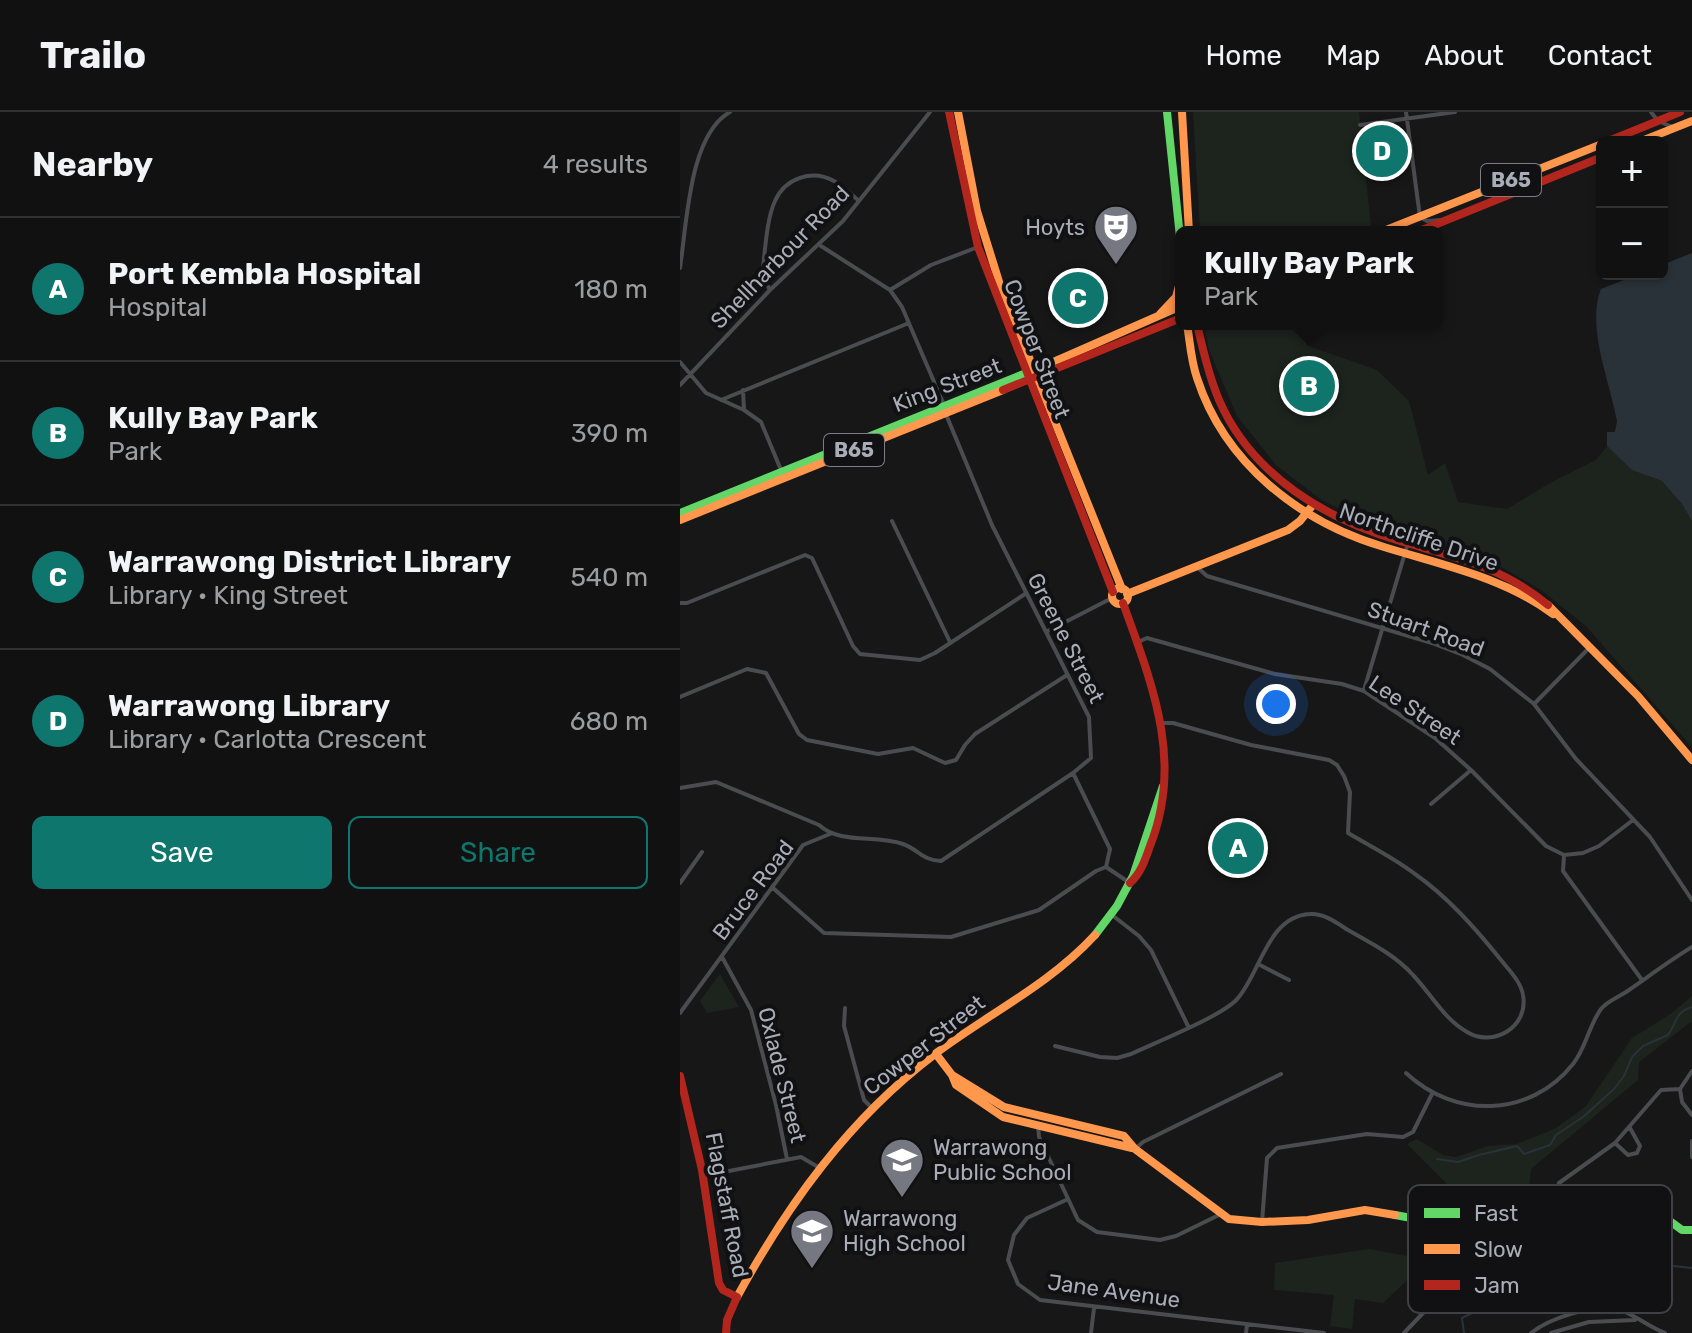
<!DOCTYPE html>
<meta charset="utf-8">
<style>
:root{--surface:#111;--page:#1a1a1a;--text:#f1f3f6;--muted:#9c9d9f;--line:#303131;--accent:#0f766e}
body{margin:0;font-family:Rubik,sans-serif;background:var(--page);color:var(--text)}
.controls{position:absolute;right:24px;top:24px;display:grid;overflow:hidden;border-radius:12px;box-shadow:0 2px 6px #0004}
.controls button{width:72px;height:72px;display:grid;place-items:center;padding:0;border:0;border-bottom:2px solid var(--line);background:var(--surface);color:var(--text);font:40px sans-serif}
.you{position:absolute;left:596px;top:592px;width:28px;height:28px;margin:-20px;border:6px solid #fff;border-radius:50%;background:#1a73e8;box-shadow:0 0 0 12px #1a73e833}
.badge{display:grid;place-items:center;width:52px;height:52px;border-radius:50%;background:var(--accent);color:#fff;font-size:26px;font-weight:700}
.pin{position:absolute;translate:-50% -50%;border:4px solid #fff;box-shadow:0 2px 8px #0006}
.popup{position:absolute;left:495px;top:114px;width:268px;height:104px;box-sizing:border-box;display:grid;place-content:center;border-radius:12px;background:var(--surface);filter:drop-shadow(0 2px 6px #0005);font-size:26px;white-space:nowrap;color:var(--muted)}
.popup b{font-size:30px;color:var(--text)}
.popup::after{content:'';position:absolute;left:50%;top:100%;margin-left:-16px;border:16px solid transparent;border-top-color:var(--surface)}
.list{margin:0;padding:0;list-style:none}
h2{display:flex;justify-content:space-between;align-items:center;height:104px;margin:0;padding:0 32px;font-size:34px}
h2 small{font-size:26px;font-weight:400;color:var(--muted)}
.list li{display:grid;grid-template-columns:52px 1fr auto;gap:24px;align-items:center;box-sizing:border-box;height:144px;padding:0 32px;border-top:2px solid var(--line)}
.list b{display:block;font-size:30px;white-space:nowrap}
.list p{margin:0;font-size:26px;white-space:nowrap;color:var(--muted)}
.list em{font-size:26px;font-style:normal;color:var(--muted)}
.actions{display:flex;gap:16px;padding:24px 32px}
.actions a{flex:1;padding:18px 0;border:2px solid var(--accent);border-radius:12px;text-align:center;font-size:28px;color:var(--accent)}
.actions .main{background:var(--accent);color:#fff}
.map{position:relative;flex:none;width:1012px;height:1221px;overflow:hidden}
header{display:flex;align-items:center;gap:48px;box-sizing:border-box;height:112px;padding:0 40px;background:var(--surface);border-bottom:2px solid var(--line)}
header strong{font-size:38px}
nav{display:flex;gap:44px;margin-inline-start:auto;font-size:28px}
main{display:flex}
aside{flex:1;background:var(--surface)}
.map>svg:first-child{display:block}
</style>
<header>
<strong>Trailo</strong>
<nav><a>Home</a><a>Map</a><a>About</a><a>Contact</a></nav>
</header>
<main>
<aside>
<h2>Nearby<small>4 results</small></h2>
<ul class="list">
<li><span class="badge">A</span><div><b>Port Kembla Hospital</b><p>Hospital</p></div><em>180 m</em></li>
<li><span class="badge">B</span><div><b>Kully Bay Park</b><p>Park</p></div><em>390 m</em></li>
<li><span class="badge">C</span><div><b>Warrawong District Library</b><p>Library · King Street</p></div><em>540 m</em></li>
<li><span class="badge">D</span><div><b>Warrawong Library</b><p>Library · Carlotta Crescent</p></div><em>680 m</em></li>
</ul>
<div class="actions"><a class="main">Save</a><a>Share</a></div>
</aside>
<div class="map">
<svg width="1012" height="1221" viewBox="0 0 1012 1221">
<rect width="100%" height="100%" fill="#171717"/>
<path fill="#1d241e" d="M513,0H679L691,114L670,120H520Z
M524,212H624L615,216L628,234L697,258L729,289L748,363L765,351L778,390L827,397L870,371L916,348L927,334L952,358L982,369L1002,392L1012,409V635L906,514L861,478L806,446L688,411L640,387L596,353L557,304L529,238Z
M40,862L59,895L27,901L20,889Z
M1012,884V909L959,950L958,968L851,1057L849,1080L823,1089L805,1111L786,1108L802,1080L769,1074L727,1032L737,1027L763,1043L776,1045L808,1034L837,1032L876,1016L906,994L952,926L992,901Z
M689,1137L749,1148L703,1191L675,1187L672,1217L650,1214L654,1183L594,1178L595,1151Z"/>
<path fill="#2a3239" d="M1012,141V409L1002,392L982,369L952,358L927,334V320H935L937,309C930,270 906,214 921,177L959,162H982V153Z"/>
<g fill="none" stroke-linecap="round" stroke-linejoin="round">
<path stroke="#2a3239" stroke-width="2" d="M757,1047L778,1050L799,1043L837,1034L844,1042L870,1033L876,1023L903,1005L934,977L944,964L952,945L963,934L988,923C997,910 995,900 1012,895
M784,1221L782,1206L804,1195L809,1177L817,1166L837,1163L857,1164L893,1154H922L960,1162L984,1153L1012,1156"/>
<path stroke="#4b4c50" stroke-width="4" d="M726,0L740,105L747,109L761,108
M971,0L978,9L995,16
M680,13L775,0
M141,134L210,178L222,195L264,293
M0,156C7,111 9,23 50,0
M90,178L82,164C85,143 86,108 95,89C105,66 132,57 154,69C163,74 171,82 179,89
M210,178L251,153L298,135
M0,250L26,281L64,298L81,310L101,358L104,359
M0,273L90,178L163,109L250,0
M63,278L64,298
M41,288L229,211
M265,300L312,413L409,605L411,646L393,661L430,737L426,755
M212,409L270,530
M517,455L527,464L752,531L783,543L810,557L854,592L896,647L970,725L1012,788
M0,491H7L125,443L132,446L173,534L180,542L240,548L255,541L345,482
M366,520L432,486
M458,530L467,526L595,562L662,572L684,579L755,626L791,658L866,734L884,743L903,741L919,734L953,708
M684,578L728,431
M0,585L67,557L86,561L119,622L127,628L198,642L233,636L265,651L276,648L285,633L295,622L387,563
M854,592L911,534
M0,676L36,670L139,713C161,733 195,722 223,732C239,738 242,748 261,749L393,661
M751,692L791,658
M884,744L883,759L962,868
M426,755L450,771
M0,771L22,740
M93,776L144,821L271,825L359,798L416,759L426,755
M432,803L459,824L471,838L508,914
M42,845L71,898L96,993L107,1047
M578,852L609,868
M165,896L164,914L184,988L192,996
M0,901L123,733L150,722
M375,934L420,945L437,946L451,942C474,931 545,903 558,886C581,859 588,804 630,802C644,801 657,811 668,818C691,831 715,843 733,863C751,882 764,907 787,920C813,936 849,915 843,883C841,870 829,858 821,848C796,817 768,785 735,762C714,746 690,734 668,721L670,680L664,664L657,653L649,648L571,633L493,611H482
M726,961C775,1007 850,1006 893,952C906,936 909,913 921,897C926,890 938,885 946,880C968,865 989,849 1012,835
M1000,977L1002,990L1012,1003
M1000,977L1012,959
M358,1013L359,1025L398,1108L417,1120L480,1128L496,1124L541,1102
M1012,1029V1045
M935,1031L948,1043L957,1041L960,1034L950,1016
M455,1037L463,1030L601,962
M23,1064L121,1045L138,1055
M386,1088L347,1106L334,1123L328,1148L338,1172L360,1188L644,1221
M582,1110L587,1046L597,1036L687,1022L723,1025L733,1020L752,982
M884,1113L877,1077L879,1071L935,1031L981,978L1000,977
M411,1221L414,1196
M566,1221L567,1213
M724,1221L765,1178L811,1145L819,1123
M851,1221C870,1206 909,1194 934,1196C948,1198 970,1216 985,1221
M871,1221L909,1210L955,1208"/>
<path stroke="#63d668" stroke-width="8" d="M487,0L501,135
M0,401L378,248
M415,823L437,794L453,764L483,674
M715,1103L829,1124L963,1099L987,1107L1002,1118H1012"/>
<path stroke="#ff974d" stroke-width="8" d="M278,0L297,99L320,173L442,477
M502,0L509,120
M959,30L1012,9
M701,120L922,32
M480,202L496,185L501,166
M507,212C510,230 511,249 517,266C545,352 620,410 704,435C762,453 823,465 873,502
M378,248L501,194
M0,408L323,278
M432 484a8 8 0 1 1 16 0a8 8 0 1 1-16 0Z
M447,482L608,418L620,409L632,394
M868,493L958,584L1012,648
M256,942L272,963L276,973L323,1005L452,1036
M272,963L324,995L444,1024L455,1037L549,1107L582,1110L628,1108L685,1098L715,1103
M57,1185C108,1092 169,1007 255,942C308,902 369,873 415,823"/>
<path stroke="#b3261e" stroke-width="8" d="M269,0L298,135L433,480
M926,30L1000,0
M737,120L922,45
M517,212C523,238 529,264 539,288C572,364 647,408 723,430C778,446 822,455 868,493
M323,278L501,206
M443,491C472,572 504,649 470,734C465,748 461,761 450,771
M0,964L22,1058L39,1171L43,1178L57,1185L47,1208L46,1221"/>
</g>
<defs>
<g id="theatre-pin" transform="scale(2.3)"><path d="M0 17L-7.5 6A9.5 9.5 0 1 1 7.5 6Z" fill="#757880" stroke="#111113"/><path d="M-5-5.5Q0-4 5-5.5V0Q5 5 0 6Q-5 5-5 0ZM-3.3-2.5H-1v1.5H-3.3ZM1-2.5H3.3v1.5H1ZM-2.8 1Q0 5.5 2.8 1Z" fill="#fff"/></g>
<g id="school-pin" transform="scale(2.3)"><path d="M0 17L-7.5 6A9.5 9.5 0 1 1 7.5 6Z" fill="#757880" stroke="#111113"/><path d="M0-5L7-2L0 1L-7-2ZM-4 1L0 2.5L4 1V4Q0 6-4 4Z" fill="#fff"/></g>
</defs>
<g fill-rule="evenodd">
<use href="#theatre-pin" x="436" y="115"/>
<use href="#school-pin" x="222" y="1048"/>
<use href="#school-pin" x="132" y="1119"/>
</g>
<g text-anchor="middle" dominant-baseline="central" stroke-width="8" stroke-linejoin="round" paint-order="stroke">
<g fill="#111113" stroke="#7b7e86" stroke-width="2">
<rect x="801" y="52" width="60" height="32" rx="6"/>
<rect x="144" y="322" width="60" height="32" rx="6"/>
</g>
<g font-size="20" font-weight="bold" fill="#a8adb8">
<text x="831" y="68">B65</text>
<text x="174" y="338">B65</text>
</g>
<g font-size="22" fill="#a8adb8" stroke="#111113" text-anchor="start">
<text x="405" y="115" text-anchor="end">Hoyts</text>
<text x="253" y="1035">Warrawong<tspan x="253" dy="25">Public School</tspan></text>
<text x="163" y="1106">Warrawong<tspan x="163" dy="25">High School</tspan></text>
</g>
<g font-size="22" fill="#a8adb8" stroke="#111113">
<text transform="translate(100 145) rotate(-46)">Shellharbour Road</text>
<text transform="translate(357 237) rotate(69)">Cowper Street</text>
<text transform="translate(267 273) rotate(-21)">King Street</text>
<text transform="translate(739 425) rotate(19)">Northcliffe Drive</text>
<text transform="translate(746 517) rotate(20)">Stuart Road</text>
<text transform="translate(386 526) rotate(63)">Greene Street</text>
<text transform="translate(735 598) rotate(34)">Lee Street</text>
<text transform="translate(73 778) rotate(-53)">Bruce Road</text>
<text transform="translate(244 933) rotate(-38)">Cowper Street</text>
<text transform="translate(102 963) rotate(76)">Oxlade Street</text>
<text transform="translate(47 1093) rotate(79)">Flagstaff Road</text>
<text transform="translate(434 1179) rotate(8)">Jane Avenue</text>
</g>
</g>
<rect x="728" y="1073" width="264" height="128" rx="12" fill="#111113" stroke="#3e4045" stroke-width="2"/>
<rect x="744" y="1096" width="36" height="10" fill="#63d668"/>
<rect x="744" y="1132" width="36" height="10" fill="#ff974d"/>
<rect x="744" y="1168" width="36" height="10" fill="#b3261e"/>
<g font-size="22" fill="#a8adb8">
<text x="794" y="1109">Fast</text>
<text x="794" y="1145">Slow</text>
<text x="794" y="1181">Jam</text>
</g>
</svg>
<div class="controls">
<button>+</button>
<button>−</button>
</div>
<div class="you"></div>
<div class="pin badge" style="left:558px;top:736px">A</div>
<div class="pin badge" style="left:629px;top:274px">B</div>
<div class="popup"><b>Kully Bay Park</b>Park</div>
<div class="pin badge" style="left:398px;top:186px">C</div>
<div class="pin badge" style="left:702px;top:39px">D</div>
</div>
</main>
